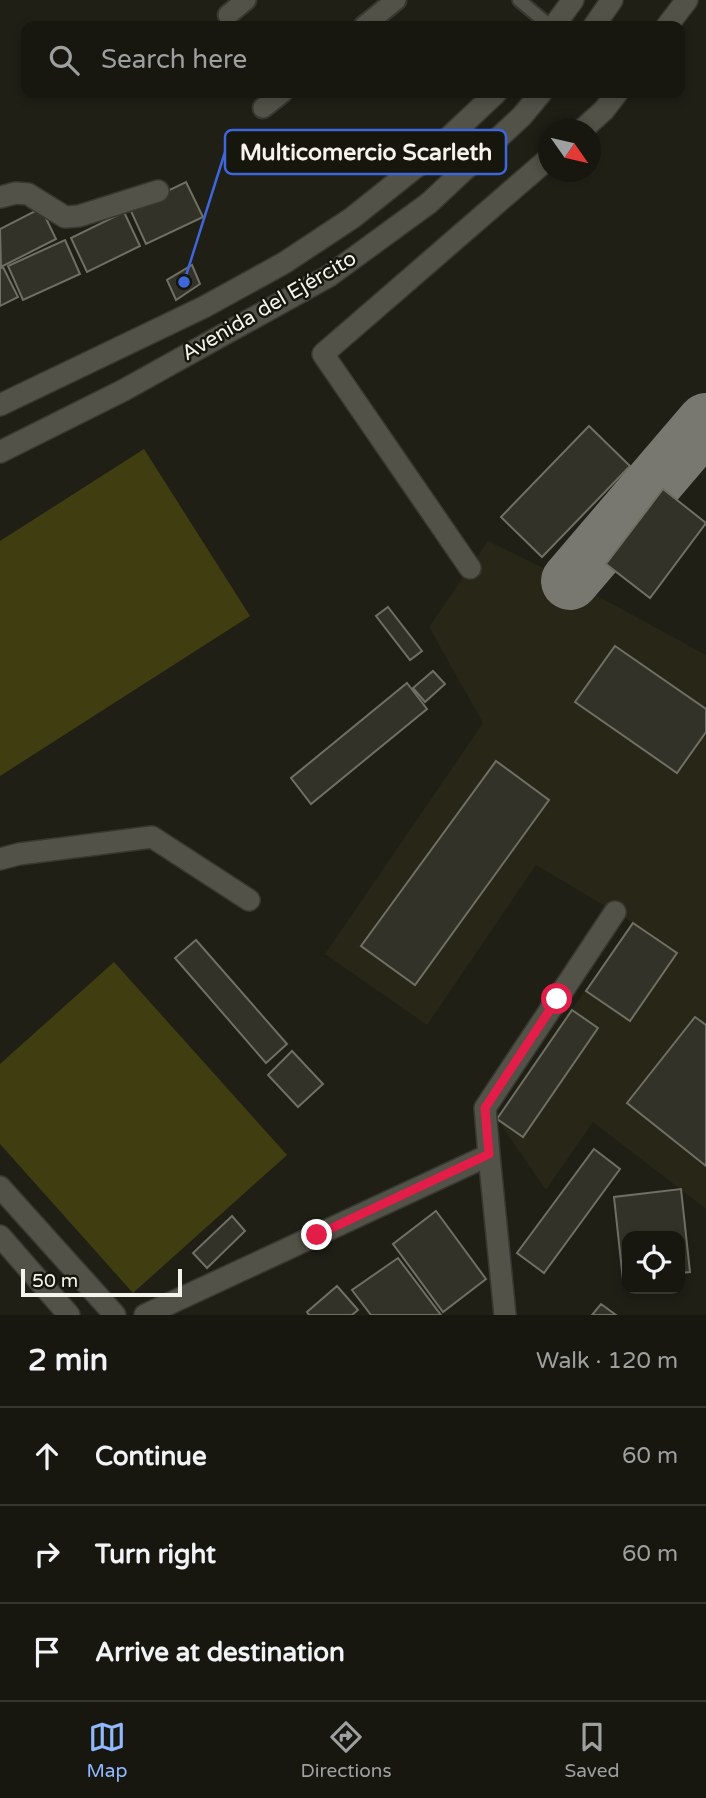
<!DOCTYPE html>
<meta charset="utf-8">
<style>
:root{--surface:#171710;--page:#202019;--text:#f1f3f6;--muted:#9e9f9f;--line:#363630;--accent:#90b8fd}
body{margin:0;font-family:"Varela Round",sans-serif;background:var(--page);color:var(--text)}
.controls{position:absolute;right:21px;bottom:21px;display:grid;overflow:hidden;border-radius:14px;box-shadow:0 4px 10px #0003}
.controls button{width:63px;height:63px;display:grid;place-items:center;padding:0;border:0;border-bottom:2px solid var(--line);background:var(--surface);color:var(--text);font:35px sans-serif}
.compass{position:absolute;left:538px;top:119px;width:63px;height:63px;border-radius:50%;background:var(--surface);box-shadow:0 4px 10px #0003;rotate:124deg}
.scale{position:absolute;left:21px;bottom:18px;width:161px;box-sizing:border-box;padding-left:7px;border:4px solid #f4f4ed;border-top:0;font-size:19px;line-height:24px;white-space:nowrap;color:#f4f4ed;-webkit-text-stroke:5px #16160d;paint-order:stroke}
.stop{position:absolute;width:21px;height:21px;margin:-16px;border:5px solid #e11d48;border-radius:50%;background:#fff}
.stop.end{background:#e11d48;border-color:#fff;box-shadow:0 2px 7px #0008}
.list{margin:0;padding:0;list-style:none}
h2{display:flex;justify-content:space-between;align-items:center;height:91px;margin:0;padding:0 28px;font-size:30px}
h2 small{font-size:23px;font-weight:400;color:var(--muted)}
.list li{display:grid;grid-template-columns:46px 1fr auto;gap:21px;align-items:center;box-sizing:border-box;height:98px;padding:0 28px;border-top:2px solid var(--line)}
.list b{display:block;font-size:26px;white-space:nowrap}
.list em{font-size:23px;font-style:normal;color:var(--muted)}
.icon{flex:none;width:38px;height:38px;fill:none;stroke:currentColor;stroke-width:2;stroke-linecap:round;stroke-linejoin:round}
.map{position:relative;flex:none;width:706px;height:1315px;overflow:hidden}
.search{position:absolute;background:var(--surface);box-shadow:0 4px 10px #0003;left:21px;right:21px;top:21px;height:77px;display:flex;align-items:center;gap:18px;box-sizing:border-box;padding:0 24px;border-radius:14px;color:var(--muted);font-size:26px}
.sheet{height:385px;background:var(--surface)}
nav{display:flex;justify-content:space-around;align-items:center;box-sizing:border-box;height:98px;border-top:2px solid var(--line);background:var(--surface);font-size:19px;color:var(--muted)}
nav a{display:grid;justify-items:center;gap:4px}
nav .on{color:var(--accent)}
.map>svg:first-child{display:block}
</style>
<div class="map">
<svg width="706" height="1315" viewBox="0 0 706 1315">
<rect width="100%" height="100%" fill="#1f1f16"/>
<path fill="#272617" d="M488,541L570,581L706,655V1209L593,1122L546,1190L497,1119L632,922L536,865L427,1025L325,954L483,723L429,627Z"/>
<path fill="#403e10" d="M144,449L250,616L0,776V541Z
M114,962L287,1155L133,1293L0,1144V1064Z"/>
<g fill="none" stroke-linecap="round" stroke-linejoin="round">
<path stroke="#787870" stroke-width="58" d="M570,581L706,422"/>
</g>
<path fill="#323228" stroke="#6f6f64" stroke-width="2" d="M186,182L203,217L146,244L130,209Z
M41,208L56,239L1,267L0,229Z
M124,212L140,246L87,272L71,238Z
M65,240L80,274L23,300L8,266Z
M192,265L200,284L176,300L167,280Z
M3,267L18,297L0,306V269Z
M589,426L630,466L542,557L501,517Z
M663,489L706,523L650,598L606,564Z
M388,607L422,651L410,660L376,616Z
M615,646L706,709V732L677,773L575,702Z
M433,671L445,684L425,702L413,688Z
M407,683L427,709L311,804L291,778Z
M496,761L549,800L415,985L361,946Z
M633,923L677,953L630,1021L586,991Z
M196,940L287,1044L266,1063L175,958Z
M572,1010L598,1028L523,1137L497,1119Z
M695,1017L706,1025V1166L627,1103Z
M292,1051L323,1084L298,1107L268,1075Z
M594,1149L620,1169L544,1273L517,1253Z
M681,1189L690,1272L680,1273V1236H627V1279L623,1280L614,1197Z
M436,1211L486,1279L443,1312L393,1244Z
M232,1216L245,1231L207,1268L193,1253Z
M398,1258L441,1315H371L352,1290Z
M337,1286L358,1310L352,1315H309L307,1312Z
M601,1304L616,1315H592Z"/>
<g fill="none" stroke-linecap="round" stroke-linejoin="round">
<g stroke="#383832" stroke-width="16">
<path id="service" d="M519,0L550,26"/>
</g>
<g stroke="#383832" stroke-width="23">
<path id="pedestrian" d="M228,15L246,0
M364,26L396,0
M263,108L282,93"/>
</g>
<g stroke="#383832" stroke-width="24">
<path id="minor" d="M667,26L687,0
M582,130L604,110L617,93
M0,197L16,193L28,194L65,217L79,216L158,191
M470,568L323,354L548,159
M0,859L19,854L152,837L249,900
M489,1155L485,1108L615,912
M0,1187L115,1315
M0,1236L69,1315
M145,1315L489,1155L505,1315"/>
</g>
<g stroke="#383832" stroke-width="24">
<path id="secondary" d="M554,26L573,0
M594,26L612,0
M0,405L204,307L284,263L352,218L426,159L496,93
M0,452L124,390L329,276L429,203L522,116L541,93"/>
</g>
<use href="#service" stroke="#525248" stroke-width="12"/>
<use href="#pedestrian" stroke="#525248" stroke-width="19"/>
<use href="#minor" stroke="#525248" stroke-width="21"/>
<use href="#secondary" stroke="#525248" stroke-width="21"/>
</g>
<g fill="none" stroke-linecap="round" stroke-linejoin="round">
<path stroke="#e11d48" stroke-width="9" d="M317,1235L489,1154L485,1108L557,999"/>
</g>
<g text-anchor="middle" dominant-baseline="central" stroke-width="5" stroke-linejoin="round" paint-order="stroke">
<g font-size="21" fill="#f4f4ed" stroke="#16160d">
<text transform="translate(269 306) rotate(-30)">Avenida del Ejército</text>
</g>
</g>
<path fill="none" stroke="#3d67db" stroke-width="2.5" d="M184 282L225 152"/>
<circle fill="#3d67db" stroke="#16160d" stroke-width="2.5" cx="184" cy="282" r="7"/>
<rect fill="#16160d" stroke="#3d67db" stroke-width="2.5" x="225" y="130" width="281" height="44" rx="7"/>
<g font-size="23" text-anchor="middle" font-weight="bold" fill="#f4f4ed">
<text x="366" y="160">Multicomercio Scarleth</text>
</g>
</svg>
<div class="controls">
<button><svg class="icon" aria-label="locate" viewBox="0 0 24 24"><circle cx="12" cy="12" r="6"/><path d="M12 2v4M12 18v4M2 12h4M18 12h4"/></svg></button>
</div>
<svg class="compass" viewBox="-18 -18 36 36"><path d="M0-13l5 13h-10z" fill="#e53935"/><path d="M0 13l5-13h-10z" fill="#9e9f9f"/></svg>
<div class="scale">50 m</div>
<div class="stop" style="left:557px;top:999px"></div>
<div class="stop end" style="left:317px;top:1235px"></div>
<div class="search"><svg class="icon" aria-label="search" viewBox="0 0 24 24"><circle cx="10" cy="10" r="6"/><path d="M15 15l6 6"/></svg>Search here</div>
</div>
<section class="sheet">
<h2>2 min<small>Walk · 120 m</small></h2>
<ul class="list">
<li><svg class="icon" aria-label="ahead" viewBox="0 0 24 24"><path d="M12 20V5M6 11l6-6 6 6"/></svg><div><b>Continue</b></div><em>60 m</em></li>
<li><svg class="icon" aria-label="right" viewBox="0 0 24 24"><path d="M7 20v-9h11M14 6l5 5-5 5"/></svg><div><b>Turn right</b></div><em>60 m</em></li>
<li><svg class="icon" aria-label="arrive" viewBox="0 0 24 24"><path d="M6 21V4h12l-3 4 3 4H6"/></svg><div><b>Arrive at destination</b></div></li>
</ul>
</section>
<nav>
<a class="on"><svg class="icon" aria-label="map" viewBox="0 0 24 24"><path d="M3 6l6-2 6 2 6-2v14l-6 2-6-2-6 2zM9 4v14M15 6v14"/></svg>Map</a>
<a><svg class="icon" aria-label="directions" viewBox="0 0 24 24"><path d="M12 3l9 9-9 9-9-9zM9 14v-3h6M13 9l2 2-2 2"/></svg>Directions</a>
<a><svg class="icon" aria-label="saved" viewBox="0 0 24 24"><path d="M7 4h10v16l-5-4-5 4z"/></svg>Saved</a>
</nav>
